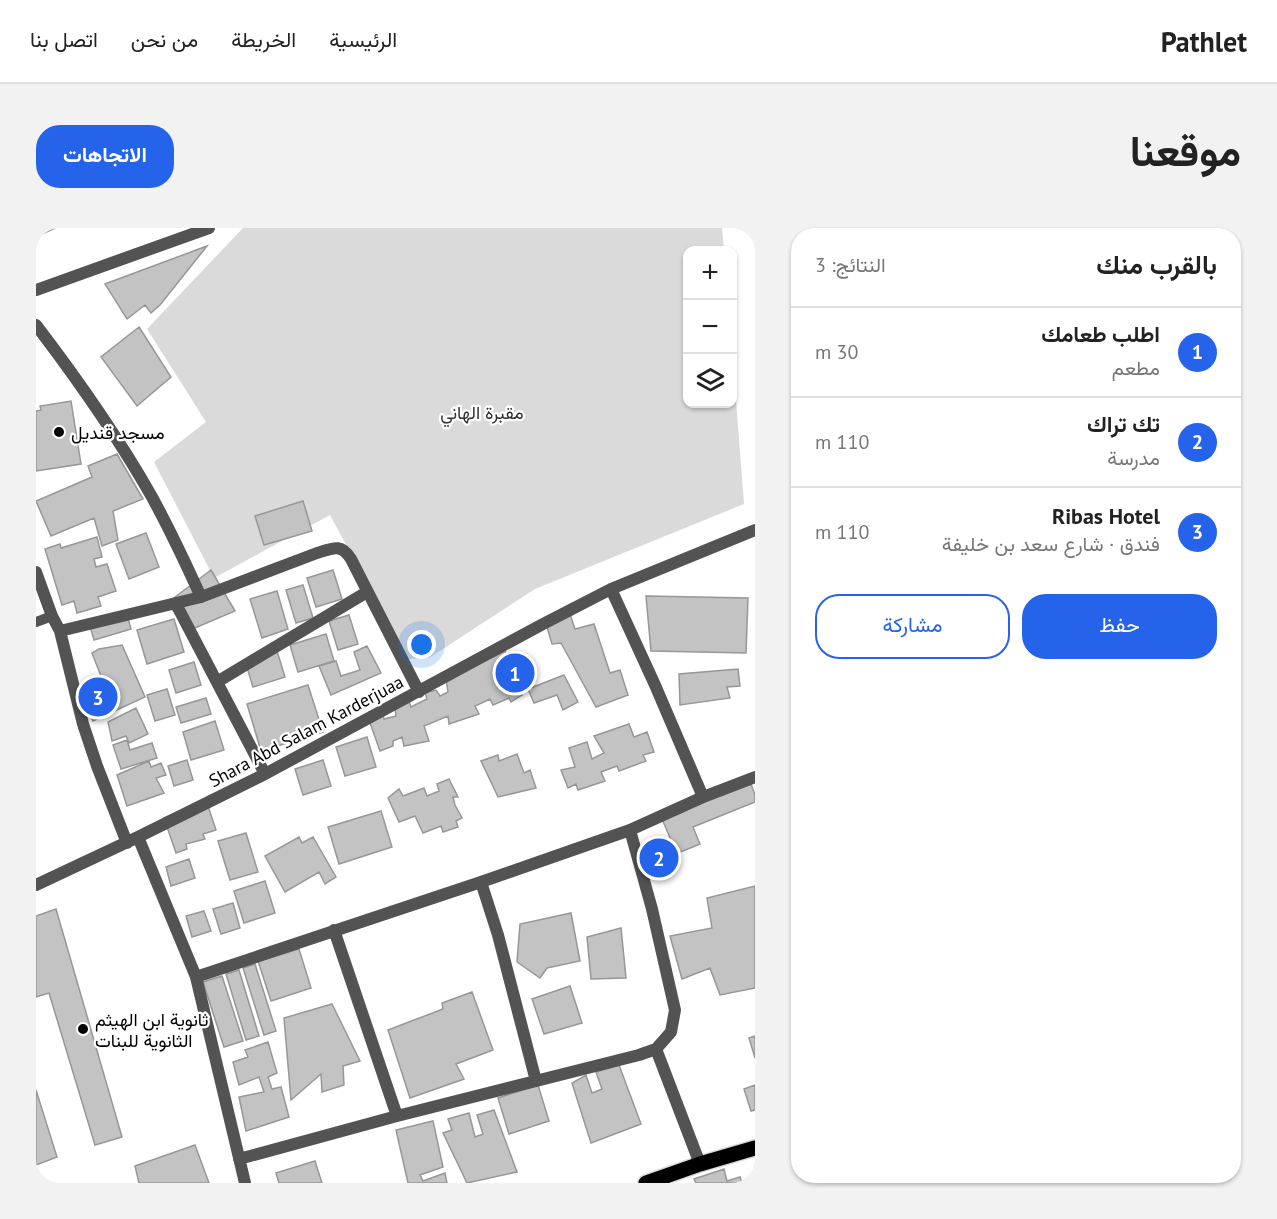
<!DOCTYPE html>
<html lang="ar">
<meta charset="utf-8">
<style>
:root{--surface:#fff;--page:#f2f2f2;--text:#222;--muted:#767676;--line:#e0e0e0;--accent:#2563eb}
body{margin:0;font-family:"PT Sans",Vazirmatn,sans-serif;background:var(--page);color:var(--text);direction:rtl}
.controls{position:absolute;right:18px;top:18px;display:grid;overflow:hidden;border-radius:12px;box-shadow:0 2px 4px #0004}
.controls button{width:54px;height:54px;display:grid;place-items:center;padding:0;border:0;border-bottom:2px solid var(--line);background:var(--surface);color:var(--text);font:30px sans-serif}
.you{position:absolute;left:386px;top:417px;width:21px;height:21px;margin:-15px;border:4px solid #fff;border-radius:50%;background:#1a73e8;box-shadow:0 0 0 9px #1a73e833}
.badge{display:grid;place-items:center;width:39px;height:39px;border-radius:50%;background:var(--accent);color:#fff;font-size:20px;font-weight:700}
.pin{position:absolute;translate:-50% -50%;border:3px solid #fff;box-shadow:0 2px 6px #0006}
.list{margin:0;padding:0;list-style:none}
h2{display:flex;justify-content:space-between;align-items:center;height:78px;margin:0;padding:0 24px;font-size:26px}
h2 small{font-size:20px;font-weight:400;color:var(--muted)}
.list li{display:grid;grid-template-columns:39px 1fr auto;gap:18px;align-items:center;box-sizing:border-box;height:90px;padding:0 24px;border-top:2px solid var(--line)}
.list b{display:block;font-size:22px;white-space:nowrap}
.list p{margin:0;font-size:20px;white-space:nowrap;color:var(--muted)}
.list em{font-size:20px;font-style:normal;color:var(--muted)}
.actions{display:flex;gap:12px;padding:18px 24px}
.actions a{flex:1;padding:14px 0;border:2px solid var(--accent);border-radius:24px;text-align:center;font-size:21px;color:var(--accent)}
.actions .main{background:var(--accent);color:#fff}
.icon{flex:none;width:33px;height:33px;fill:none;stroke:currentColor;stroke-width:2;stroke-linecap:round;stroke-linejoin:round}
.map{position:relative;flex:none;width:719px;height:955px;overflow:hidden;direction:ltr;border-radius:24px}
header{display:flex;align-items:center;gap:36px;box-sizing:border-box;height:84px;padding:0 30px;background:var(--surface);border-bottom:2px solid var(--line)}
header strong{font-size:28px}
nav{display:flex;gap:33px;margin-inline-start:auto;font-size:21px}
.intro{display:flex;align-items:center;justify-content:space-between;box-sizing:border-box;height:144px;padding:0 36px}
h1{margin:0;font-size:42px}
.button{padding:15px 27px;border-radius:24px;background:var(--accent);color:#fff;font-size:21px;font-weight:700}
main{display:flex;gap:36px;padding:0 36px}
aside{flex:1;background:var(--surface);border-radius:24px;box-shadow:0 2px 4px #0004}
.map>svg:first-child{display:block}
</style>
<header>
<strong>Pathlet</strong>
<nav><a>الرئيسية</a><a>الخريطة</a><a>من نحن</a><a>اتصل بنا</a></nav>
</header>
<div class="intro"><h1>موقعنا</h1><a class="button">الاتجاهات</a></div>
<main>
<aside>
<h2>بالقرب منك<small>النتائج: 3</small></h2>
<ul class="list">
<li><span class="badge">1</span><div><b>اطلب طعامك</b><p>مطعم</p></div><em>30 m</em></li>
<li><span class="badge">2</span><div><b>تك تراك</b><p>مدرسة</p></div><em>110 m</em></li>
<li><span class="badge">3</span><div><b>Ribas Hotel</b><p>فندق · شارع سعد بن خليفة</p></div><em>110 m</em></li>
</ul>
<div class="actions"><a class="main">حفظ</a><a>مشاركة</a></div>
</aside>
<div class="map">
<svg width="719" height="955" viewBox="0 0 719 955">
<rect width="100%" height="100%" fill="#fff"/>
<path fill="#dadada" d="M207,0H686L688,22H652V176H696L697,133L708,276L499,361L393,430L372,431L294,287L178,350L118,234L170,194L111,101Z"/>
<path fill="#c3c3c3" stroke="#979797" stroke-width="1.5" d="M0,0H19L0,9Z
M171,18L124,77L115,85L109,77L91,91L69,56Z
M103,99L135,149L101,178L65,129Z
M35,173L45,236L0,243V183L5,182L4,178Z
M81,226L107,271L77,283L82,312L66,318L58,290L15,308L0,273L56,249L52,238Z
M267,273L276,303L228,317L219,288Z
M110,305L123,339L93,351L80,316Z
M61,309L66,329L58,331L60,339L71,336L80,363L62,369L65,378L41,385L38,373L26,377L9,321L24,316L25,320Z
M175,342L199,383L154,402L131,375Z
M297,342L306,371L280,379L271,350Z
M267,357L277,390L260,395L250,362Z
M241,363L252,401L226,410L214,371Z
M610,368L712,370L710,425L615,423Z
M90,383L95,401L58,412L53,394Z
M534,386L539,401L558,396L574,445L584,442L592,467L560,479L525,415L516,416L510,396Z
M313,387L322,416L302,422L293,393Z
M138,391L148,424L111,436L101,402Z
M290,406L298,433L262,444L254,417Z
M86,417L109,469L57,493L52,480L68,472L67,468L72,466L56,425L63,421Z
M331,418L345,445L295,467L283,438L300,433L305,448L324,442L318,424Z
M241,423L249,449L217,459L209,433Z
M469,423L486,467L475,474L473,470L457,477L454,471L439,478L443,486L413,496L412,488L388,498L393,513L368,518L366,509L357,513V518L344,523L333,492L347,486L348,491L360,488L359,479L373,474L375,479L391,471L389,465L400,462L404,468L412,464L410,452Z
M158,434L165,457L140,465L133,442Z
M702,441L704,458L691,459L694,470L644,477L643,446Z
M528,447L542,474L527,482L521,467L498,475L492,461Z
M272,457L287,504L225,523L211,476Z
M131,461L139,487L119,493L111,467Z
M170,470L175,486L145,495L140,479Z
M100,480L112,506L93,515L90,508L76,513L72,494Z
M179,493L188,522L155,532L147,504Z
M593,496L598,509L611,504L618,524L607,527L610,533L583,543L581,538L565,544L569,553L542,562L540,556L532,560L525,542L539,539L533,520L551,514L556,531L568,525L558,508Z
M331,509L340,539L309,548L300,519Z
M91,512L94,522L116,515L121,530L85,541L77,517Z
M481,526L488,545L494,542L500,560L462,569L445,533L462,527L463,533Z
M151,532L157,552L138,558L132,538Z
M287,532L295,558L267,567L259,541Z
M113,533L115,539L125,535L130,547L120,550L128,565L91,578L81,547Z
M413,551L422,569H417L419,577L426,590L420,593L422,599L407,604L405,598L387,605L379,588L363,594L352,570L363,561L367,568L388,560L391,568L403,563L401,556Z
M715,556L719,567V574L657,599L664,616L627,631L621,617L635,612L626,591Z
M170,572L180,602L167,606L169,611L150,616L151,621L140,625L128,590Z
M345,583L356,619L303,636L292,599Z
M210,605L222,644L194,652L182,613Z
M263,609L266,615L277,609L300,649L289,656L283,644L249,664L229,628Z
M153,631L159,650L135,658L130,639Z
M229,653L239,685L208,695L198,663Z
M719,658V760L684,767L674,740L646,751L634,708L676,700L671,670Z
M197,675L204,700L185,706L177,681Z
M20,681L86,909L59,917L13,765L0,769V688Z
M168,683L175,703L156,709L150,688Z
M535,685L544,733L511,740L504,750L481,734L484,696Z
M585,700L590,750L555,751L551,709Z
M263,721L275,760L235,773L222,733Z
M219,736L240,803L228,807L207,740Z
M203,742L223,808L210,812L190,746Z
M186,748L207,813L188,819L167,754Z
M534,758L546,795L508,806L496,771Z
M436,764L457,822L420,836L428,851L374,870L352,802L407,781L406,775Z
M296,776L324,833L307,838L308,857L286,864L285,846L255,872L248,790Z
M719,808V830L713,810Z
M232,814L241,845L232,849L236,861L245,859L253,889L210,903L203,869L228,864L223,849L203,857L197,834L212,829L209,822Z
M583,837L605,896L555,915L536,855L550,847L556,865L566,861L560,844Z
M502,857L513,893L473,906L462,870Z
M719,857V882L715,883L708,861Z
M0,862L21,929L0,937Z
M458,882L481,944L431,955L407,905L416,902L412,891L433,885L439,909L447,906L441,887Z
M397,893L407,939L384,947L387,953L409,945L411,955H372L360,902Z
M159,917L173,955H103L99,938Z
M279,933L286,955H243L240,945Z
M688,941L691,953L704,949L706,955H660L658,951Z"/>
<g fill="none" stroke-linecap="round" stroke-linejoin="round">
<g stroke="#dbdbdb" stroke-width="18">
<path id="primary" d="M610,955L664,936L719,920"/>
</g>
<path stroke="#535353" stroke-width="10" d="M0,394L16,388"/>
<path stroke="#535353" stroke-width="12" d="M0,62L173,0
M0,97C42,152 82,209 116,269C134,302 150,336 165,369
M0,344L16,388L24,403L47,496L61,538L91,615
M575,361L619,457L667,569L719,549
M140,376L229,546
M24,403L165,369L281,325C297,320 305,315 315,331L383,464
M181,454L331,364
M102,609L160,749L209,955
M445,654L462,707L500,853
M0,657L102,609L229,546L507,396L575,361L719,302
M298,702L361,888
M160,749L445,654L594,602L667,569
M620,821L664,936
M203,931L361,888L603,827L620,821L635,804L639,782L616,681L594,602"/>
<use href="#primary" stroke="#000" stroke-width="15"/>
</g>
<g fill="#000" stroke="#fff" stroke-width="2">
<circle cx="23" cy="204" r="6"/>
<circle cx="47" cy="801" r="6"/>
</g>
<g text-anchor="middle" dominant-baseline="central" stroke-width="4.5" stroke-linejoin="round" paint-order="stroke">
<g font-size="18" fill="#313131" stroke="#fff">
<text x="446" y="184">مقبرة الهاني</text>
</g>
<g font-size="18" fill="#000" stroke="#fff" text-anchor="start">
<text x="35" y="204">مسجد قنديل</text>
<text x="59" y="791">ثانوية ابن الهيثم<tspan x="59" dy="21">الثانوية للبنات</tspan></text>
</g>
<g font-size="18" fill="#000" stroke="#fff">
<text transform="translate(270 503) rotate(-28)">Shara Abd Salam Karderjuaa</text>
</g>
</g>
</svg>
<div class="controls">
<button>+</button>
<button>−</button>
<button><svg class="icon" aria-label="layers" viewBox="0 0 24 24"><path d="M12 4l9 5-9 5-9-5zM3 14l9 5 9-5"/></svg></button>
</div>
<div class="you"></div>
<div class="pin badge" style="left:479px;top:445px">1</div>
<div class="pin badge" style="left:623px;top:630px">2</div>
<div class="pin badge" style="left:62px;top:469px">3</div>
</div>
</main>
